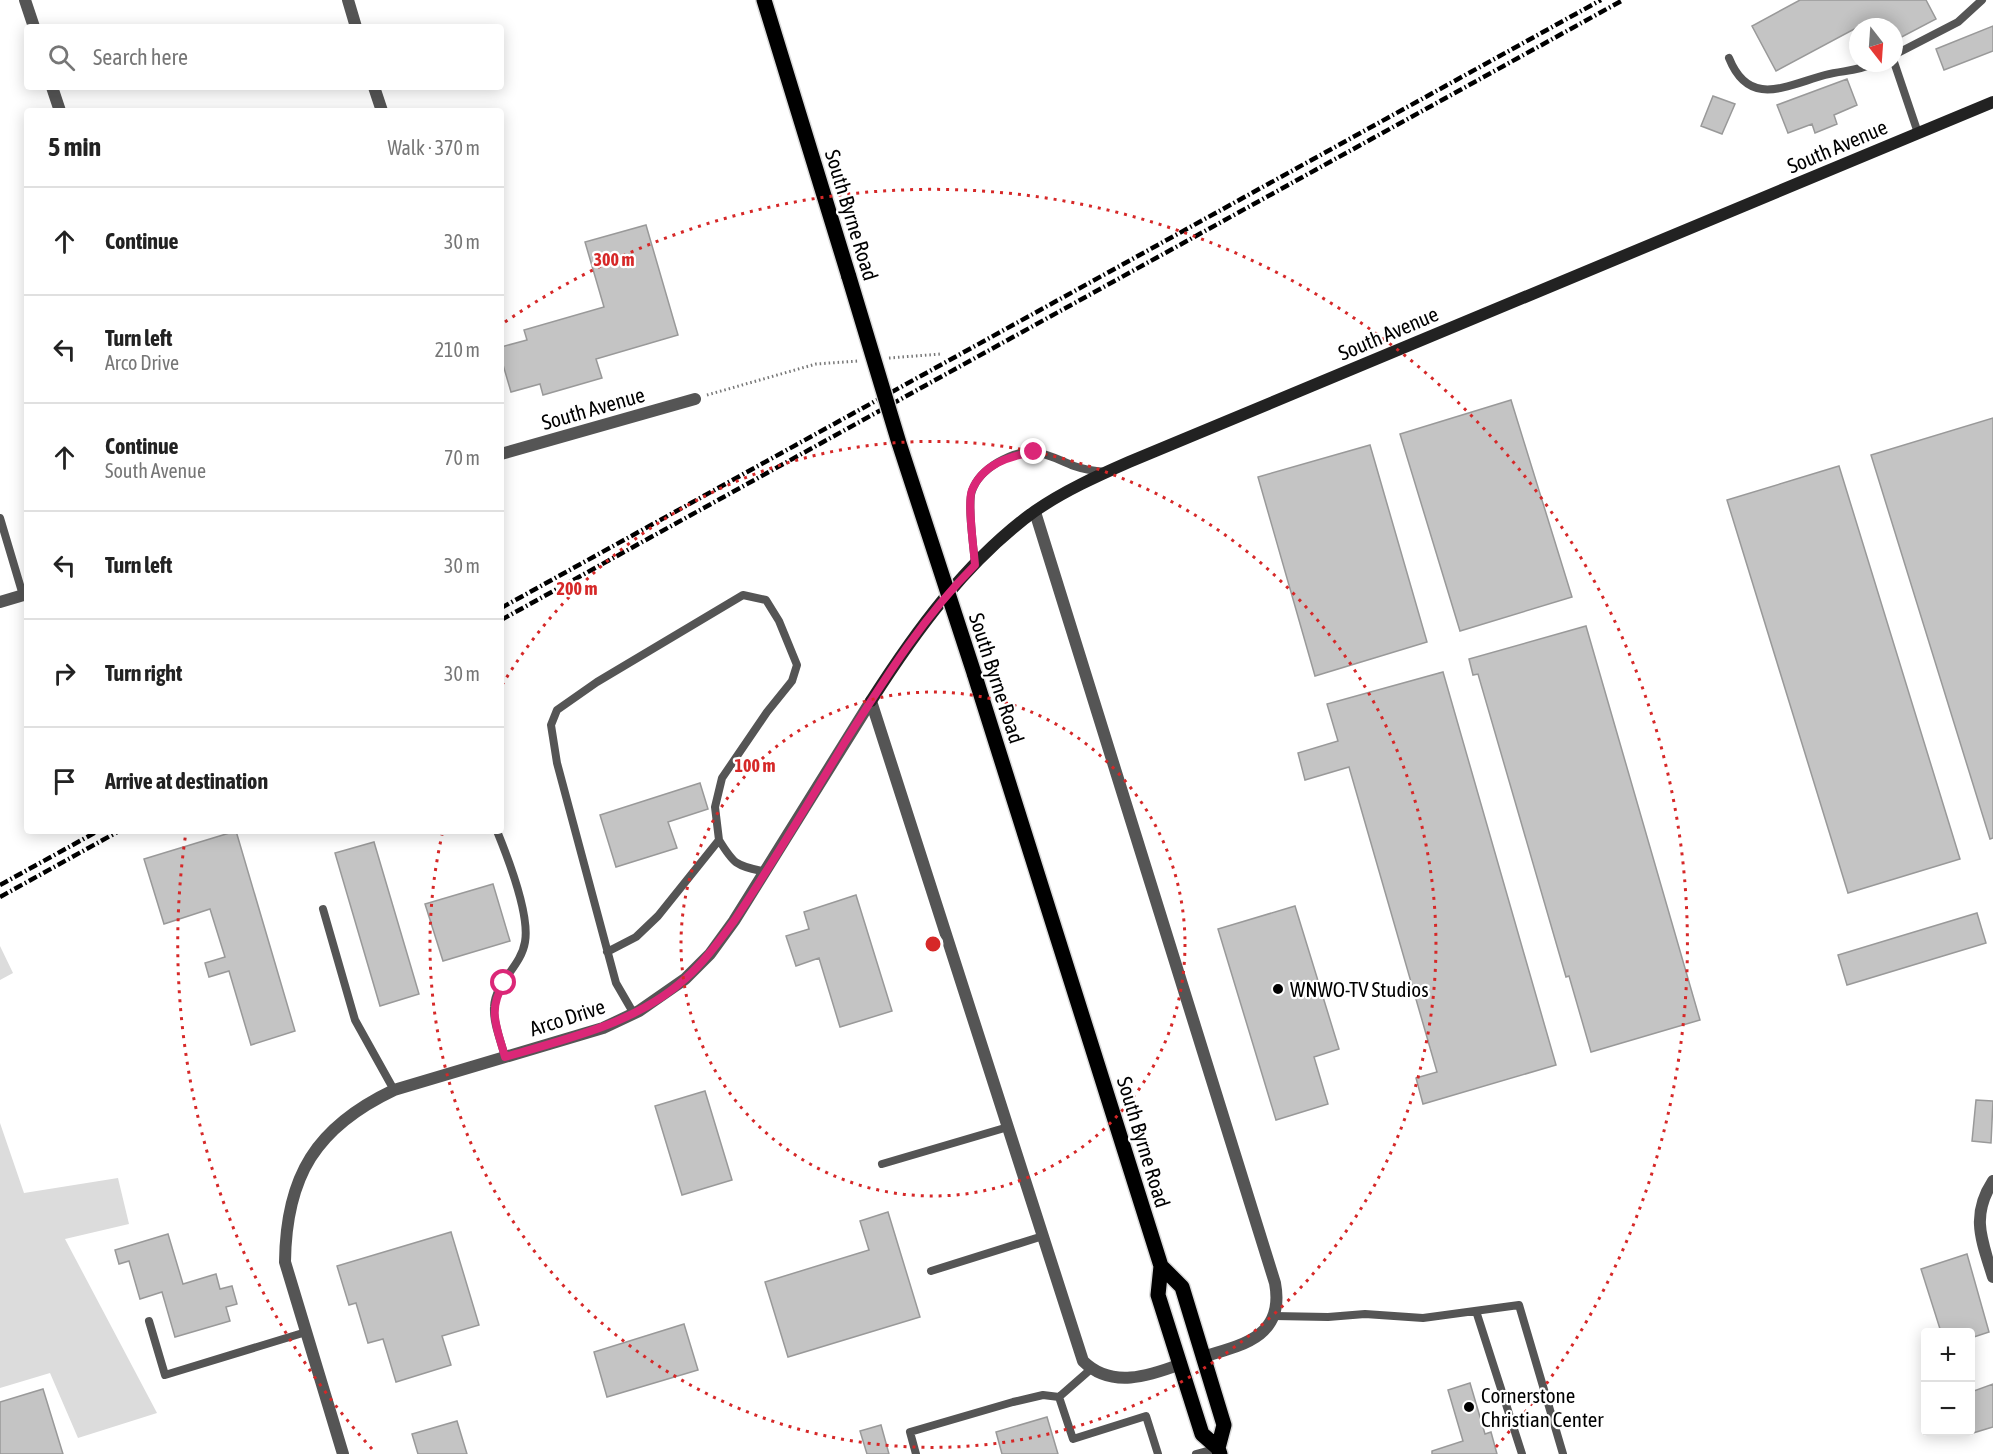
<!DOCTYPE html>
<meta charset="utf-8">
<style>
:root{--surface:#fff;--page:#f6f6f6;--text:#222;--muted:#767676;--line:#e0e0e0}
body{margin:0;font-family:"Asap Condensed",sans-serif;background:var(--page);color:var(--text)}
.controls{position:absolute;right:18px;bottom:18px;display:grid;overflow:hidden;border-radius:6px;box-shadow:0 3px 15px #0003}
.controls button{width:54px;height:54px;display:grid;place-items:center;padding:0;border:0;border-bottom:2px solid var(--line);background:var(--surface);color:var(--text);font:30px sans-serif}
.compass{position:absolute;left:1849px;top:18px;width:54px;height:54px;border-radius:50%;background:var(--surface);box-shadow:0 3px 15px #0003;rotate:163deg}
.stop{position:absolute;width:18px;height:18px;margin:-14px;border:4px solid #db2777;border-radius:50%;background:#fff}
.stop.end{background:#db2777;border-color:#fff;box-shadow:0 2px 6px #0008}
.list{margin:0;padding:0;list-style:none}
h2{display:flex;justify-content:space-between;align-items:center;height:78px;margin:0;padding:0 24px;font-size:26px}
h2 small{font-size:20px;font-weight:400;color:var(--muted)}
.list li{display:grid;grid-template-columns:39px 1fr auto;gap:18px;align-items:center;box-sizing:border-box;height:108px;padding:0 24px;border-top:2px solid var(--line)}
.list b{display:block;font-size:22px;white-space:nowrap}
.list p{margin:0;font-size:20px;white-space:nowrap;color:var(--muted)}
.list em{font-size:20px;font-style:normal;color:var(--muted)}
.icon{flex:none;width:33px;height:33px;fill:none;stroke:currentColor;stroke-width:2;stroke-linecap:round;stroke-linejoin:round}
.map{position:relative;flex:none;width:1993px;height:1454px;overflow:hidden}
.search{position:absolute;background:var(--surface);box-shadow:0 3px 15px #0003;left:24px;top:24px;width:480px;height:66px;display:flex;align-items:center;gap:15px;box-sizing:border-box;padding:0 21px;border-radius:6px;color:var(--muted);font-size:22px}
.panel{position:absolute;background:var(--surface);box-shadow:0 3px 15px #0003;left:24px;top:108px;width:480px;height:726px;border-radius:6px}
.map>svg:first-child{display:block}
</style>
<div class="map">
<svg width="1993" height="1454" viewBox="0 0 1993 1454">
<rect width="100%" height="100%" fill="#fff"/>
<path fill="#dcdcdc" d="M0,946L13,973L0,980Z
M0,1123L24,1193L118,1178L129,1224L65,1239L157,1413L78,1438L50,1373L0,1388Z"/>
<path fill="#c4c4c4" stroke="#999" stroke-width="1.5" d="M1800,0H1926L1936,19L1894,41V27H1858L1776,71L1752,26Z
M1993,26V51L1944,70L1936,49Z
M1847,79L1857,105L1834,115L1837,124L1815,133L1812,124L1788,133L1777,105Z
M1713,96L1735,104L1722,134L1701,126Z
M646,225L678,335L596,359L602,378L543,395L540,384L511,392L501,358V347L527,340L524,330L604,307L585,242Z
M1511,400L1572,597L1460,631L1400,434Z
M1993,418V838L1990,839L1871,455Z
M1370,445L1427,642L1315,676L1258,477Z
M1839,466L1960,859L1848,893L1727,500Z
M1586,626L1700,1020L1591,1052L1569,976L1566,977L1478,674L1473,675L1469,659Z
M1443,672L1556,1065L1423,1104L1416,1078L1437,1072L1349,767L1305,780L1298,753L1338,741L1327,704Z
M700,783L708,809L668,822L677,848L616,867L600,815Z
M236,831L295,1031L251,1045L229,971L209,977L205,963L225,957L210,909L164,924L144,859Z
M374,842L419,994L380,1006L335,853Z
M493,884L510,941L443,961L425,904Z
M856,895L892,1011L840,1027L819,958L796,966L786,936L809,929L804,912Z
M1295,906L1339,1049L1314,1057L1328,1104L1276,1120L1218,929Z
M1977,913L1986,943L1847,985L1838,955Z
M705,1091L732,1180L682,1195L655,1106Z
M1976,1100L1993,1101L1991,1143L1972,1141Z
M888,1212L920,1317L788,1357L765,1282L869,1250L860,1221Z
M451,1232L479,1325L442,1336L451,1365L396,1382L383,1339L368,1343L356,1303L349,1305L337,1266Z
M168,1234L183,1284L216,1274L220,1289L232,1286L237,1304L226,1307L230,1321L175,1337L162,1292L140,1299L129,1261L119,1264L115,1250Z
M1967,1254L1989,1332L1971,1338V1332H1941L1921,1269Z
M684,1324L698,1370L607,1397L594,1352Z
M1470,1383L1485,1434L1491,1432L1497,1454H1432V1451L1463,1441L1448,1390Z
M1993,1384V1427L1973,1433L1971,1425V1392Z
M43,1389L63,1454H0V1402Z
M1047,1417L1058,1454H1002L996,1432Z
M457,1421L467,1454H418L412,1434Z
M881,1425L889,1454H867L860,1431Z"/>
<g fill="none" stroke-linecap="round" stroke-linejoin="round">
<g stroke="#dbdbdb" stroke-width="18">
<path id="primary" d="M764,0L849,277
M974,673L1161,1266L1158,1295L1202,1434L1218,1448L1220,1454
M1161,1266L1182,1287L1224,1425L1218,1448"/>
</g>
<path stroke="#777" stroke-width="3" stroke-dasharray="1.5 3" stroke-linecap="butt" d="M889,358L941,354
M707,395L816,364L858,361"/>
<path stroke="#555" stroke-width="8" d="M1894,55L1958,22L1982,0
M1729,58C1749,108 1785,86 1825,75C1844,70 1855,72 1875,63
M1894,62L1918,133
M0,518L23,595
M975,565C974,548 967,505 972,491C979,469 1012,450 1035,452C1049,454 1061,461 1074,466C1085,470 1095,471 1106,472
M497,831C508,858 530,914 525,942C521,967 495,982 494,1007C493,1023 501,1041 505,1057
M323,909L355,1020L394,1090
M607,952L636,937L658,916L719,840C735,866 736,865 766,872
M634,1014L616,983L557,763L551,725L557,710L597,682L743,595L766,600L779,621L797,665L792,681L767,712L722,778L715,807L719,840
M882,1164L1008,1127
M931,1271L1043,1236
M1476,1311L1522,1454
M1274,1316L1328,1317L1365,1314L1423,1318L1519,1305L1563,1454
M149,1321L165,1375L306,1332
M1091,1369L1059,1397L1073,1439L1146,1416L1158,1454
M916,1454L910,1432L1013,1402L1043,1395L1059,1397
M1196,1454L1218,1448"/>
<path stroke="#555" stroke-width="12" d="M25,0L34,27
M348,0L356,27
M52,87L60,111
M374,87L382,111
M501,454L695,399
M1035,512L1275,1283C1285,1336 1244,1345 1202,1357
M0,602L27,594
M871,701L1083,1361C1111,1389 1149,1376 1181,1364
M1993,1181C1970,1216 1982,1241 1993,1277
M343,1454L285,1262C286,1176 316,1127 394,1090L603,1028L639,1011L685,979L710,954L734,921L871,701"/>
<path stroke="#222" stroke-width="12" d="M871,701C915,632 967,560 1035,511C1064,491 1097,476 1129,462L1993,102"/>
<use href="#primary" stroke="#000" stroke-width="15"/>
<path stroke="#000" stroke-width="4.5" stroke-dasharray="9 3 1.5 3" stroke-linecap="butt" d="M501,608L1601,0
M501,620L1623,0
M0,885L98,831
M0,897L119,831"/>
<g stroke="#dbdbdb" stroke-width="18" stroke-linecap="butt">
<path id="primary-bridge" d="M849,277L899,443L974,673"/>
</g>
<use href="#primary-bridge" stroke="#000" stroke-width="15"/>
</g>
<g fill="none" stroke-linecap="round" stroke-linejoin="round">
<path stroke="#db2777" stroke-width="8" d="M504,983C487,1011 497,1027 505,1057C568,1038 636,1024 686,978C705,961 719,941 734,921C773,863 809,802 845,742C884,680 923,617 975,565C974,550 967,502 972,490C983,464 1009,456 1034,452"/>
</g>
<g fill="none" stroke="#d62828" stroke-width="3" stroke-dasharray="3 6">
<circle cx="933" cy="944" r="252"/>
<path d="M502 685A503 503 0 1 1 442 835"/>
<path d="M372 1449A755 755 0 0 1 186 832M505 322A755 755 0 0 1 1494 1449"/>
</g>
<g fill="#000" stroke="#fff" stroke-width="2">
<circle cx="1278" cy="989" r="6"/>
<circle cx="1469" cy="1407" r="6"/>
</g>
<g text-anchor="middle" dominant-baseline="central" stroke-width="4.5" stroke-linejoin="round" paint-order="stroke">
<g font-size="21" fill="#000" stroke="#fff">
<text transform="translate(1837 146) rotate(-23)">South Avenue</text>
<text transform="translate(852 215) rotate(73)">South Byrne Road</text>
<text transform="translate(1388 333) rotate(-23)">South Avenue</text>
<text transform="translate(593 408) rotate(-16)">South Avenue</text>
<text transform="translate(997 678) rotate(72)">South Byrne Road</text>
<text transform="translate(567 1017) rotate(-18)">Arco Drive</text>
<text transform="translate(1144 1142) rotate(73)">South Byrne Road</text>
</g>
<g font-size="21" fill="#000" stroke="#fff" text-anchor="start">
<text x="1290" y="989">WNWO-TV Studios</text>
<text x="1481" y="1395">Cornerstone<tspan x="1481" dy="24">Christian Center</tspan></text>
</g>
</g>
<circle cx="933" cy="944" r="9" fill="#d62828" stroke="#fff" stroke-width="3"/>
<g font-size="18" text-anchor="middle" font-weight="bold" fill="#d62828" stroke="#fff" stroke-width="4.5" stroke-linejoin="round" paint-order="stroke">
<text x="614" y="266">300 m</text>
<text x="577" y="595">200 m</text>
<text x="755" y="772">100 m</text>
</g>
</svg>
<div class="controls">
<button>+</button>
<button>−</button>
</div>
<svg class="compass" viewBox="-18 -18 36 36"><path d="M0-13l5 13h-10z" fill="#e53935"/><path d="M0 13l5-13h-10z" fill="#767676"/></svg>
<div class="stop" style="left:504px;top:983px"></div>
<div class="stop end" style="left:1034px;top:452px"></div>
<div class="search"><svg class="icon" aria-label="search" viewBox="0 0 24 24"><circle cx="10" cy="10" r="6"/><path d="M15 15l6 6"/></svg>Search here</div>
<section class="panel">
<h2>5 min<small>Walk · 370 m</small></h2>
<ul class="list">
<li><svg class="icon" aria-label="ahead" viewBox="0 0 24 24"><path d="M12 20V5M6 11l6-6 6 6"/></svg><div><b>Continue</b></div><em>30 m</em></li>
<li><svg class="icon" aria-label="left" viewBox="0 0 24 24"><path d="M17 20v-9H6M10 6l-5 5 5 5"/></svg><div><b>Turn left</b><p>Arco Drive</p></div><em>210 m</em></li>
<li><svg class="icon" aria-label="ahead" viewBox="0 0 24 24"><path d="M12 20V5M6 11l6-6 6 6"/></svg><div><b>Continue</b><p>South Avenue</p></div><em>70 m</em></li>
<li><svg class="icon" aria-label="left" viewBox="0 0 24 24"><path d="M17 20v-9H6M10 6l-5 5 5 5"/></svg><div><b>Turn left</b></div><em>30 m</em></li>
<li><svg class="icon" aria-label="right" viewBox="0 0 24 24"><path d="M7 20v-9h11M14 6l5 5-5 5"/></svg><div><b>Turn right</b></div><em>30 m</em></li>
<li><svg class="icon" aria-label="arrive" viewBox="0 0 24 24"><path d="M6 21V4h12l-3 4 3 4H6"/></svg><div><b>Arrive at destination</b></div></li>
</ul>
</section>
</div>
